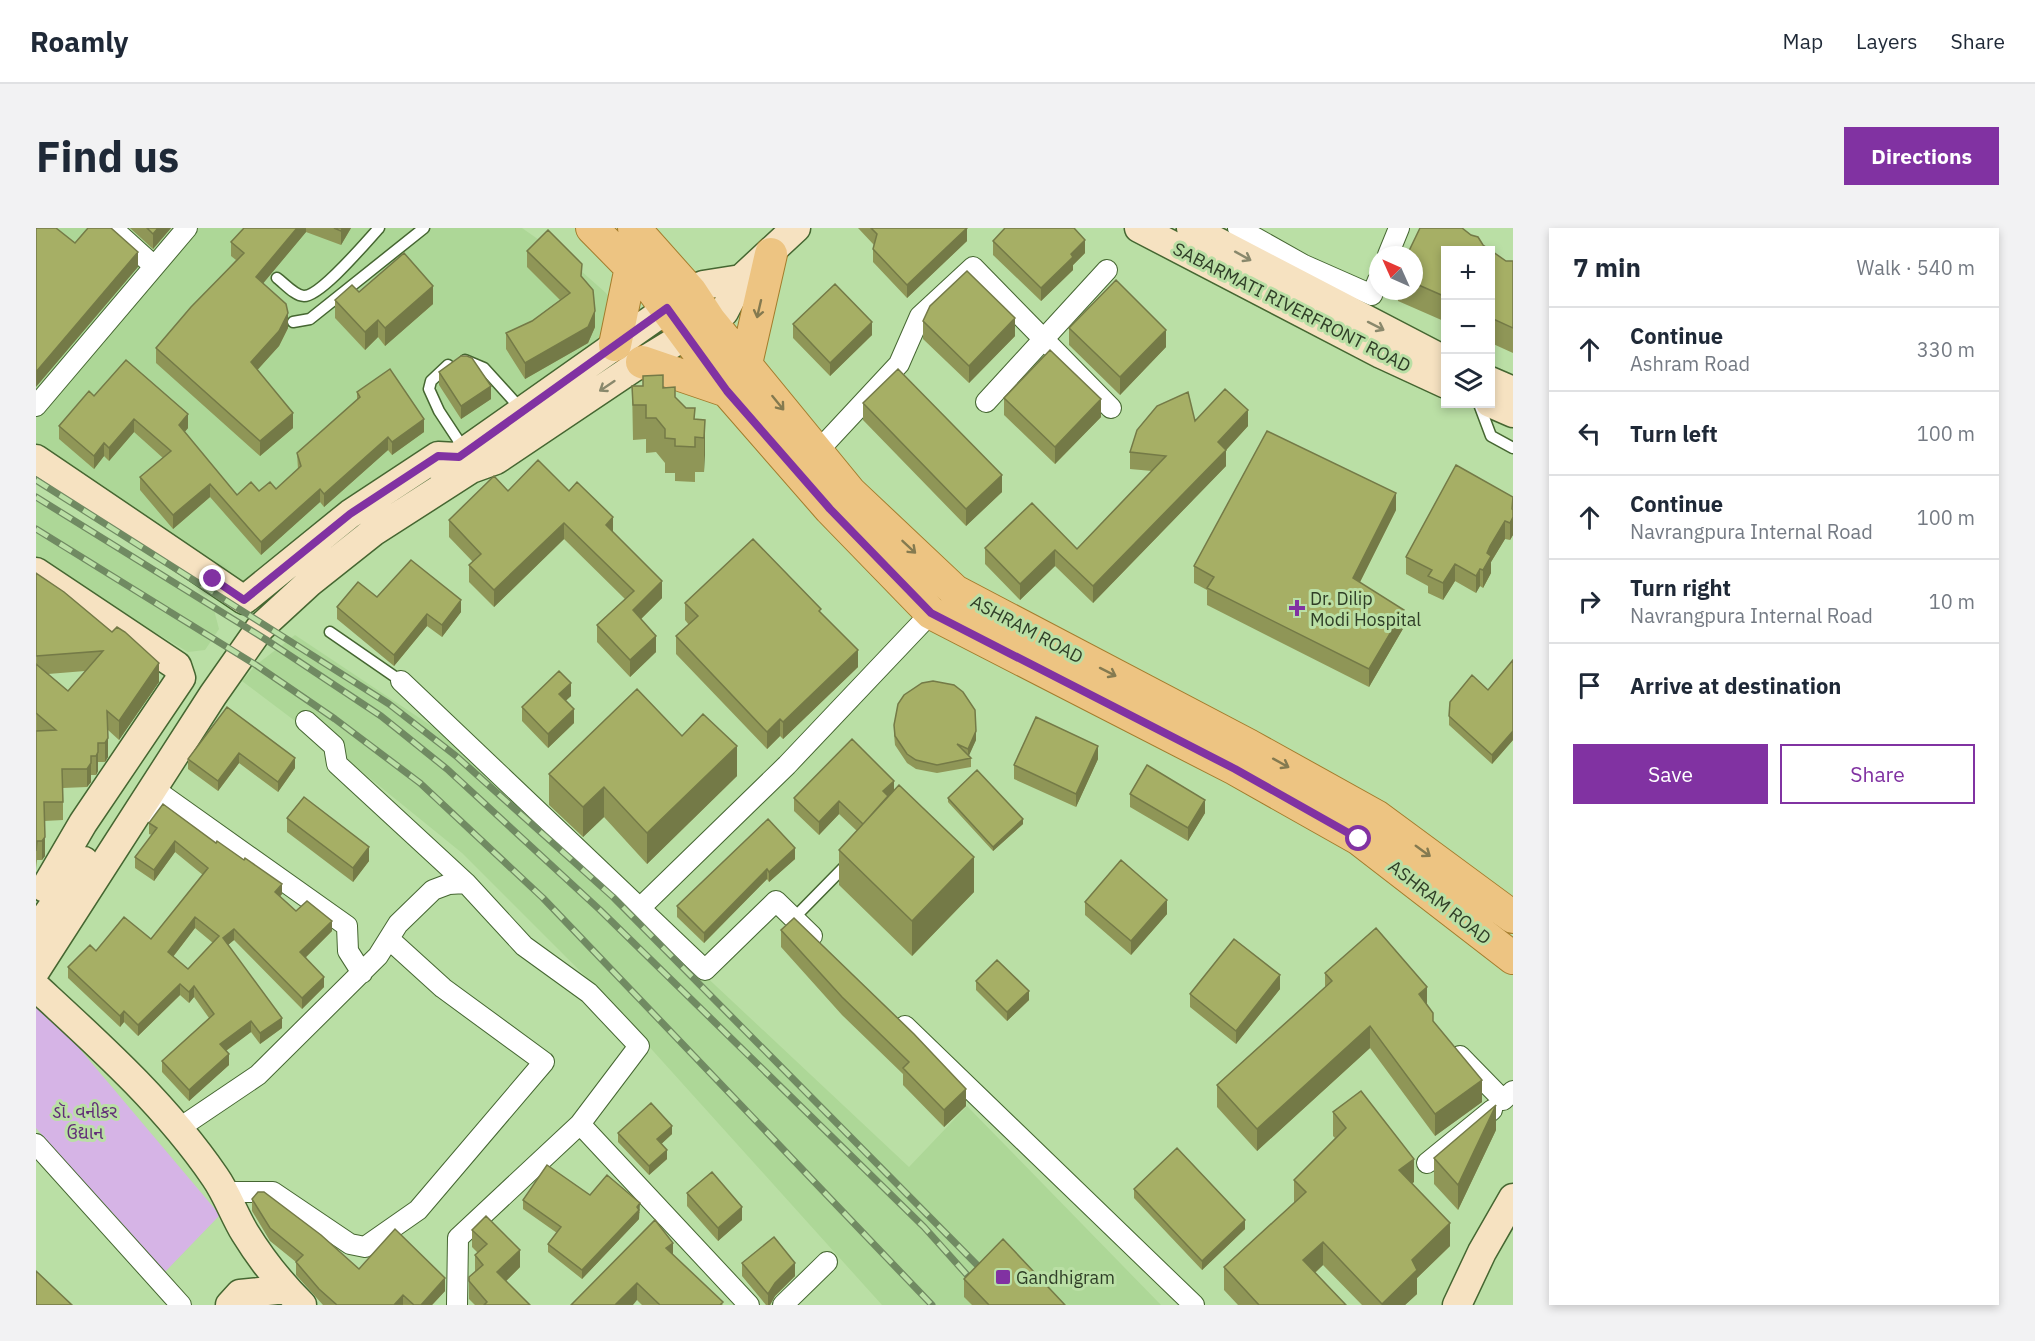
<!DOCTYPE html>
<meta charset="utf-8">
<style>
:root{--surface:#fff;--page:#f2f2f3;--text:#1f2937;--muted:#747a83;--line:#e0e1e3;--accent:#8132a2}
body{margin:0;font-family:"IBM Plex Sans","Noto Sans Gujarati",sans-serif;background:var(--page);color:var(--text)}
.controls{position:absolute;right:18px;top:18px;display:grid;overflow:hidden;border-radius:0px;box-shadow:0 3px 9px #0003}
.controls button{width:54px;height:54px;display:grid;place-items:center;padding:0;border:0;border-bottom:2px solid var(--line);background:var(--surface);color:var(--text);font:30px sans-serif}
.compass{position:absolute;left:1333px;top:18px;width:54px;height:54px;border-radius:50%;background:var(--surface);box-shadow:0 3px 9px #0003;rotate:315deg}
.stop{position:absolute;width:18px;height:18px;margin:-14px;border:4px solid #8132a2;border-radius:50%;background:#fff}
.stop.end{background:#8132a2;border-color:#fff;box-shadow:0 2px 6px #0008}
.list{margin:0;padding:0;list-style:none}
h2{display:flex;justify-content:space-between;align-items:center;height:78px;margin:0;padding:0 24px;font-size:26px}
h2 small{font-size:20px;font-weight:400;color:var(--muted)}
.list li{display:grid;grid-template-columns:39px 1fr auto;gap:18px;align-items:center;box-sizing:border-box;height:84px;padding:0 24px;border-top:2px solid var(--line)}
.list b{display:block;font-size:22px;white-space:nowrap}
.list p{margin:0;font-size:20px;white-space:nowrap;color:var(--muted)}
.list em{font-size:20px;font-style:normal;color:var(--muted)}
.actions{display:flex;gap:12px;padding:18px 24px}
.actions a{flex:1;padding:14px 0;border:2px solid var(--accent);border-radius:0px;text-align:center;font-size:21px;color:var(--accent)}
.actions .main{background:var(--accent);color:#fff}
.icon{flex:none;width:33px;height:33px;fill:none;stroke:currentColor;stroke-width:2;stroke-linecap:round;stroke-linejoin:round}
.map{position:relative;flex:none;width:1477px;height:1077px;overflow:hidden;border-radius:0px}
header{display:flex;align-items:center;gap:36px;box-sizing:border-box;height:84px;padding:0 30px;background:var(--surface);border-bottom:2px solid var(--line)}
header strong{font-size:28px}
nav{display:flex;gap:33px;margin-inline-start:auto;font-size:21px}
.intro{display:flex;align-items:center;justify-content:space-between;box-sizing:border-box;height:144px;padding:0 36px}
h1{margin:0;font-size:42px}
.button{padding:15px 27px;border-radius:0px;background:var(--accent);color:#fff;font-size:21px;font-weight:700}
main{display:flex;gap:36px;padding:0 36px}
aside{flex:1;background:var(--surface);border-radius:0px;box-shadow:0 3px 9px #0003}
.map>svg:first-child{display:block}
</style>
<header>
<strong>Roamly</strong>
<nav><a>Map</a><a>Layers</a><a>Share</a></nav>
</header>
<div class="intro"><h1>Find us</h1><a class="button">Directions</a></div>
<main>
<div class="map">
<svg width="1477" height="1077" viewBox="0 0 1477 1077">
<rect width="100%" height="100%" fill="#badfa5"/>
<path fill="#add797" d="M0,0H486L536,35L570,65L595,101L448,211L404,213L204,361L0,237Z
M0,267L177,378L183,401L169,422L152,424L0,334Z
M259,407L421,515L873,939L931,878L1125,1077H846L554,753L426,625L320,539L206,453L220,437Z"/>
<path fill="#d6b4e6" d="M0,779L32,807L184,987L127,1046L0,900Z"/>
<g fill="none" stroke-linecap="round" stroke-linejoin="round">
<g stroke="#456631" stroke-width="13">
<path id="lane" d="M241,50C248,55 259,68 268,68C285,68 330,14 343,0
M257,94L274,91L388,0
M429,132L448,140L486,182
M412,137L395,153L393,161L403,183L428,221
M1443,176L1455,208L1477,220
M294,404L365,453
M758,690L812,635"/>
</g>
<g stroke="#456631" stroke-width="22">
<path id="street" d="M76,0L118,38
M1202,0L1268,37L1336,67L1342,52
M1352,27L1363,0
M950,174L1071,42
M0,178L151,0
M782,223L863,136L884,88L937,39L1075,180
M365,453L669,742L740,673L776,708
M270,493L298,518L301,536L430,655
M114,584L125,566L311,698L312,723L326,745
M603,681L751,537L895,385
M869,798L1158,1077
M1424,828L1467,872L1477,863
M544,896L713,1077
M142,901L222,847L342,728L362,696L397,662L413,656L430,655L488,718L553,765L603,818L544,896L422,1010L421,1077
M0,916L145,1077
M1391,935L1456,882
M187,964H237L314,1016L329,1019L382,982L508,834L407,760L353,711
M747,1077L791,1034"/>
</g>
<g stroke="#456631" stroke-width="31">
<path id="secondary" d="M1103,0L1345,126L1410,156
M1155,0L1410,133
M1454,153L1477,163
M1454,175L1477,185
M0,231L208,372L314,286L402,228L421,229
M405,240L655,64L667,57L705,51
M0,344L141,438L145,450L47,595L9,660
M0,703L48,633
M0,742L177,467L224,400L274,354L337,304L435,241L460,232L606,134L688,84L705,51L760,0
M0,759C64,818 129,876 179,949C191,966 198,987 209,1005C225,1031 245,1056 266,1077
M194,1077L204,1066L250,1061
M1421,1077L1446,1024L1477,970"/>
</g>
<g stroke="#a37c2c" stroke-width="34">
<path id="primary" d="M556,0L615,60L691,163L794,281L895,385L1199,541L1323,611L1477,730
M598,0L655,64L674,93L814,264L919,363L1214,518L1340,588L1477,689
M579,117L595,39
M606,134L691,163
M710,136L735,26"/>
</g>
<use href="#lane" stroke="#fff" stroke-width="10"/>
<use href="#street" stroke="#fff" stroke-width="20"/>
<use href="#secondary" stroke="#f6e2c1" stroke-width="28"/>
<use href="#primary" stroke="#edc482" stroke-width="32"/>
<g stroke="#708a62" stroke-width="7">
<path id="rail" d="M0,252L353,476L420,528L577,669L953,1049
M0,269L229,411L345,488L411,541L564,682L888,999L958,1077
M0,301L220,437L299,491L384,555L507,670L896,1077"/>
</g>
<use href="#rail" stroke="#badfa5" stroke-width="4.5" stroke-dasharray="14" stroke-linecap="butt"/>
</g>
<path fill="#8f9657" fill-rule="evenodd" d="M94,0H135L117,21Z
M208,0H315L305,17L270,4L227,55L252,100L243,118L221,142L257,200L224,228L120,135V120L200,32L195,28V14Z
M822,0H931V13L871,70L837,34V21L838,17Z
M1384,0H1426L1435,7L1442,9L1447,17L1470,33H1477V125L1455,115V22H1410V94L1362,73V63H1378V27H1371Z
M957,13L1049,25L1037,37V42L1005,73L957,27Z
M491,23L546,49L559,99L552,115L489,151L470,121V105L496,93L524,72L491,39Z
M323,64L397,76L349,118L342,109L329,122L299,90V72Z
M887,93L979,108L933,155L887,111Z
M757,96L836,107L794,148L757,110Z
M1033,100L1130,119L1084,167L1033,117Z
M403,144L455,171L425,191L403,157Z
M596,158L627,160L639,169L659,191L669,192L668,244H659V254L639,253V245H629V235L620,224L610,225V211L597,212Z
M321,164L388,204L356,227L352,222L288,279L284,274L225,327L174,269L137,301L104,262V249L127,230L98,204L73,233L68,228L58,241L23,211V198L58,168L152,200L148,204L201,267L240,261L262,241L261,225L321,172Z
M968,170L1065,189L1019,236L968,187Z
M827,175L966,264L930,298L827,192Z
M1159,193L1212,198L1190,222V238L1057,375L1019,338L984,372L949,336V320L1041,321L1116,243L1094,241V224Z
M472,263H533L577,304L626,370L605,391L620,424L594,449L561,414V397L589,371L528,311L458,379L433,354V337L437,334L413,309V292Z
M1477,269V307L1474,312L1469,311L1455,334V345L1447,360L1444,358L1440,365L1419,353L1407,372L1392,365V358L1370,346V329Z
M1360,282L1324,354L1368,399L1333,459L1171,377V362L1158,355V338Z
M0,345L123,454L83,512L72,502V529L69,534H62V543L60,547H55V554L51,559L27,560V592L8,593L9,628L6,632H1L0,641ZM49,443L32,463L12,446Z
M341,369L425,384L406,409L391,398L358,438L301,391V379Z
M649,375L822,439L747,511L744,508L731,521L640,426V408L653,397L649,392Z
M1477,432V512L1456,536L1413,497V488L1452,462Z
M535,468L529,473L538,495L512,520L486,493V479Z
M191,479L259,540L242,564L203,535L182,563L152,541V531Z
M858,497L940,512L932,528L935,530V539L901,545L880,541L871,535L859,517L858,506Z
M646,508L701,548L611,636L568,589L547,609L513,577V546Z
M1062,531L1040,579L978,551V537Z
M858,562L938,664L876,728L803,657V622L821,603L803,586L783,607L758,583V570Z
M1094,566L1169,585L1152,613L1094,579Z
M912,570L987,596L957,623L912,574Z
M251,590L333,633L317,654L251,604Z
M732,591L759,631L733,654L731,651L668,715L641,689V678Z
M113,595L246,666L244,668L260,683L296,703L270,729L288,759L266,781L198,712L192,717L246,800L224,816L215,804L190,823L193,837L153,873L126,844V833L173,790L158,769L153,775L144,767L102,808L88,794L84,799L32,750V739L60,723L115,711L167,647L139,624L118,653L99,640V629L116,607L113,606ZM159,700L177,715L152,741L137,729Z
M1049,674L1131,686L1095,727L1049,687Z
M745,702L930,878L908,899L867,857V846L806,787L745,719Z
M1289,745L1391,777L1397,794L1446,874L1399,908L1334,820L1221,923L1181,879V857L1289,759Z
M940,753L993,772L971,793L940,762Z
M1244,761L1200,816L1154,779V766Z
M1297,884L1378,954L1376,955L1414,1018L1381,1050V1066L1369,1077H1326L1287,1037L1279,1045L1310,1077H1202L1188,1062V1039L1258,975V952L1299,910L1297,908Z
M1460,902L1422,982L1398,956V930Z
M582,905L636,906L625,916L631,931L613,947L582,914Z
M1098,961L1209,1001L1166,1042L1098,970Z
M651,965L706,992L682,1013L651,978Z
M554,967L604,984L603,985V991L546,1051L512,1024V1016L521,1005L487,981V972Z
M216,971L323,1041L409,1063L396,1077H287L260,1047V1034L234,1013L216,983Z
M436,1002L484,1039L470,1053L494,1077H439L433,1071V1049L439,1044V1027L442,1025L436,1019Z
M637,1027L687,1077H606L601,1072L535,1077Z
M706,1035L759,1048L739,1068L734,1077H730L706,1048Z
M928,1051L1029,1077H936L928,1069Z"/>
<path fill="#747a47" d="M122,0H135L117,21V6Z
M261,0H270V4L220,64V49Z
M306,0H315L305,17V3Z
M931,0V13L871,70V57Z
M1049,12V25L1037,37V42L1005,73V60L1035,26Z
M102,24V39L0,159V144Z
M397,58V76L349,118V100Z
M559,83V99L552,115L489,151V135Z
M252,85V100L243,118L215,149V134Z
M979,90V108L933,155V138Z
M342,92V109L329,122V104Z
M836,94V107L794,148V135Z
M1130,102V119L1084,167V149Z
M455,158V171L425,191V178Z
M1065,171V189L1019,236V219Z
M1212,182V198L1182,231V214Z
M257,185V200L224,228V213Z
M152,186V200L143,211V197Z
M98,191V204L73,233V220Z
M388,191V204L356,227V214Z
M669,192V227L668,244V210Z
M352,209V222L288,279V266Z
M68,215V228L58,241V228Z
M1190,222V238L1057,375V358Z
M966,247V264L930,298V281Z
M174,256V269L137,301V287Z
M284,261V274L225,327V314Z
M1360,265V282L1317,368V350Z
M1477,280V307L1474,312V295Z
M577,289V306L570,297Z
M1469,293V311L1455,334V345L1447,360V342L1451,325L1454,318Z
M528,295V311L458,379V362Z
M1019,322V338L984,372V356Z
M1419,336V353L1407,372V355Z
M1444,341V358L1440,365V348Z
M626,353V370L597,399V382Z
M425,372V384L406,409V397Z
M1368,382V399L1333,459V441Z
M391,386V398L358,438V427Z
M620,408V424L594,449V432Z
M822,422V439L747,511V494Z
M123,435V454L83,512V493Z
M535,455V468L523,479V466Z
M538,481V495L512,520V506Z
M744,491V508L731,521V504Z
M940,503V512L932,530V521Z
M1477,503V512L1456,536V527Z
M72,510V529L69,534V515Z
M701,518V548L611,636V605Z
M1062,518V531L1040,579V566Z
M62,524V543L60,547V528Z
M203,525V535L182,563V553Z
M259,530V540L242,564V554Z
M55,535V554L51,559V541Z
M858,553V566L827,596L847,563Z
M568,559V589L547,609V579Z
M1169,572V585L1152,613V600Z
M803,573V586L783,607V594Z
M987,591V596L957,623V619Z
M9,609V628L6,632V613Z
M139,613V624L118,653V642Z
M333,619V633L317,654V640Z
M759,620V631L733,654V644Z
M938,629V664L876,728V693Z
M731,641V651L668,715V705Z
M246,656V666L239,674V664Z
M1131,672V686L1095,727V713Z
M159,689V700L132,735V724Z
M296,693V703L264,735V724Z
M198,701V712L187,721V710Z
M1244,747V761L1200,816V803Z
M288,749V759L266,781V770Z
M144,756V767L102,808V797Z
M158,758V769L153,775V764Z
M1391,759V781L1383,766Z
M993,763V772L971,793V784Z
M88,783V794L84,799V788Z
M246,790V800L224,816V805Z
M215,793V804L184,827V816Z
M1334,798V820L1221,923V901Z
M193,826V837L153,873V862Z
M1446,852V874L1399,908V886Z
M930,861V878L908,899V882Z
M1460,877V902L1422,982V957Z
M636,898V906L621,920V911Z
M631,922V931L613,947V938Z
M1378,931V954L1363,965V942Z
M604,975L603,991L546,1051V1042Z
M706,979V992L682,1013V1000Z
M1209,992V1001L1166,1042V1033Z
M1414,995V1018L1381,1050V1066L1369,1077H1346V1076L1376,1032Z
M1287,1014V1037L1267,1055V1032Z
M637,1015V1032L630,1020Z
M484,1022V1039L461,1062V1044Z
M759,1035V1048L739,1068L734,1077H732V1066L739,1055Z
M409,1050V1063L396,1077H385Z
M601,1055V1072L597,1077H579Z
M367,1067V1077H358Z"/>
<path fill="#a6af65" stroke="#747a47" stroke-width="1.5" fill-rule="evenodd" d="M0,0H20L39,15L52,0H75L102,24L0,144Z
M111,0H122L117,6Z
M208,0H261L220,49L250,76L252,85L243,103L215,134L257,185L224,213L120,120L155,79L208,25L195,14Z
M298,0H306L305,3Z
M835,0H931L871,57L837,21L841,6Z
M969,0H1038L1049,12L1035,26L1037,29L1005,60L957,13Z
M1384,0H1426L1435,7L1442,9L1447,17L1470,33H1477V100L1455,90V22H1410V69L1378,55V27H1371Z
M512,2L546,36L545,48L557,62L559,83L552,99L489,135L470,105L496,93L534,65L491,23Z
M368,25L397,58L349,100L342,92L329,104L299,72L316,57L323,64Z
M931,43L979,90L933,138L887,93L894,78Z
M1080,52L1130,102L1084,149L1033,100Z
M799,56L836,94L794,135L757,96Z
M1014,122L1065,171L1019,219L968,170Z
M425,128H431L436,130L455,158L425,178L403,144Z
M90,132L152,186L143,197L201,267L215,254L223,263L234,254L240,261L265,238L261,225L324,169L321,164L354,141L388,191L356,214L352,209L288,266L284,261L225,314L174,256L137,287L104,249L135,223L98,191L73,220L68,215L58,228L23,198L53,163L58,168Z
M862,141L966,247L930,281L827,175Z
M627,147V160L639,159V169L650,180H659L658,191L669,192L668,210L659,209V219L639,218V211L629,210V201L620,190H610V177H597L596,158H607V148Z
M1189,161L1212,182L1182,214L1190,222L1057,358L1019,322L984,356L949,320L996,275L1041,321L1130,228L1094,224L1101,202L1121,178L1152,164L1159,193Z
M1231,203L1360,265L1317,350L1368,382L1333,441L1171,360L1178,349L1158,338Z
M502,232L533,263L541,254L577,289L570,297L626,353L597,382L620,408L594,432L561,397L598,363L528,295L458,362L433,337L445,326L413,292L458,248L472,263Z
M1420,237L1477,269L1476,281L1477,282V289L1474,295L1469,293L1454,318L1451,325L1455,328L1447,342L1444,341L1440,348L1419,336L1407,355L1392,348L1396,342L1370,329Z
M717,311L785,381L783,383L822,422L747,494L744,491L731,504L640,408L662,388L649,375Z
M375,332L425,372L406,397L391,386L358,427L301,379L322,354L341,369Z
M0,345L28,364L76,404L81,399L89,404L123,435L83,493L71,483L72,510L69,515H62V524L60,528H55V535L51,541H26L27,574H8L9,609L6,613H1L0,623V503L20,502L0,485V436L32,463L67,423L0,428Z
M1477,432V503L1456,527L1413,488L1414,474L1436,447L1452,462Z
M523,443L535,455L523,466L538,481L512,506L486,479Z
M897,453L918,457L927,464L939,482L940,503L932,521L921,516L935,530L901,537L880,532L871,526L859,508L858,497L862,476L868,467L886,455Z
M601,461L646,508L667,486L701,518L611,605L568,559L547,579L513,546Z
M191,479L259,530L242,554L203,525L182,553L152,531Z
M1000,489L1062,518L1040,566L978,537Z
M816,511L858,553L847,563L852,568L827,596L803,573L783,594L758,570Z
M1111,537L1169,572L1152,600L1094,566Z
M941,542L987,591L957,619L912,570Z
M863,557L938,629L876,693L803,622Z
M268,569L333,619L317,640L251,590Z
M127,576L180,615L181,613L208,632L209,630L246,656L239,664L260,683L271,673L296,693L264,724L288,749L266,770L198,701L187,710L246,790L224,805L215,793L184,816L193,826L153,862L126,833L178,786L158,758L153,764L144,756L102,797L88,783L84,788L32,739L54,717L60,723L88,689L115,711L172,640L139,613L118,642L99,629L121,600L113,595ZM159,689L183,708L152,741L132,724Z
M732,591L759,620L733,644L731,641L668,705L641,678Z
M1085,632L1131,672L1095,713L1049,674Z
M758,690L878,806L930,861L908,882L867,840L873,834L806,769L745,702Z
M1340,700L1391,759L1383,766L1397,785V793L1446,852L1399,886L1334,798L1221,901L1181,857L1296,753L1289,745Z
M1198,711L1244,747L1200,803L1154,766Z
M961,732L993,763L971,784L940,753Z
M1325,863L1378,931L1363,942L1414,995L1376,1032L1381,1042L1346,1076L1287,1014L1267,1032L1310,1077H1223L1188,1039L1270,964L1258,952L1310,900L1297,884Z
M615,875L636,898L621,911L631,922L613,938L582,905Z
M1460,877L1440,919L1422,957L1398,930Z
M1141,920L1209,992L1166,1033L1098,961Z
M511,937L554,967L571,947L604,975L601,979L603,982L546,1042L512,1016L525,999L487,972Z
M676,944L706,979L682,1000L651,965Z
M222,964H228L285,1007L323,1041L359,1001L409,1050L385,1077H378L367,1067L358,1077H301L283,1061L260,1034L267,1027L234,1000L216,971Z
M450,988L484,1022L461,1044L494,1077H448L451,1074L433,1053V1049L447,1037L439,1027L451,1016L436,1002Z
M619,992L637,1015L630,1020L687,1074L684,1077H624L601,1055L579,1077H535Z
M738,1009L759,1035L739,1055L732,1066L706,1035Z
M967,1011L1029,1077H953L928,1051Z
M0,1043L36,1077H0Z"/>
<defs><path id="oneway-shaft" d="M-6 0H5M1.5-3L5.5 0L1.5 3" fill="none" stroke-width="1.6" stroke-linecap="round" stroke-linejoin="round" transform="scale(1.5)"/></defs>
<g stroke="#89886c">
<use href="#oneway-shaft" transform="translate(1207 28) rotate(29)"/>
<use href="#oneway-shaft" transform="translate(1340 98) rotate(27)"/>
<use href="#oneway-shaft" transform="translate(571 158) rotate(146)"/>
</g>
<g stroke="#847a50">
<use href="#oneway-shaft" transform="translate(723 81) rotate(103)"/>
<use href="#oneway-shaft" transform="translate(742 175) rotate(51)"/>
<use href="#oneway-shaft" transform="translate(873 319) rotate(43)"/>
<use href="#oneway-shaft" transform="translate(1072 444) rotate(27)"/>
<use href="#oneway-shaft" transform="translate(1245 535) rotate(29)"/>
<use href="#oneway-shaft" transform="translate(1387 623) rotate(36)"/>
</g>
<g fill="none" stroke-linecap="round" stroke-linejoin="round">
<path stroke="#8132a2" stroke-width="8" d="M177,351L208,372L314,286L402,228L423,229L631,80L691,163L794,281L895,385L1199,541L1323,611"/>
</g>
<g fill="#8132a2" stroke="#badfa5" stroke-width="2">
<path d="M1258 371h6v6h6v6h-6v6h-6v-6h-6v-6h6z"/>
<rect x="959" y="1041" width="16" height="16" rx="3"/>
</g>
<g text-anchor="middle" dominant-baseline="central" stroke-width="6" stroke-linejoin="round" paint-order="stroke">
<g font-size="18" fill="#2f3e27" stroke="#badfa5">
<text transform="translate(1256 79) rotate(27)">SABARMATI RIVERFRONT ROAD</text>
<text transform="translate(991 401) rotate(28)">ASHRAM ROAD</text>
<text transform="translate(1404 674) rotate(38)">ASHRAM ROAD</text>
</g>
<g font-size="18" fill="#2f3e27" stroke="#badfa5" text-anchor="start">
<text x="1274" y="370">Dr. Dilip<tspan x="1274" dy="21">Modi Hospital</tspan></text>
<text x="980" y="1049">Gandhigram</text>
</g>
<g font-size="18" fill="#612d77" stroke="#badfa5">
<text x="49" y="883">ડૉ. વનીકર<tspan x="49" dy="21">ઉદ્યાન</tspan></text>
</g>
</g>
</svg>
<div class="controls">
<button>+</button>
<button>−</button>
<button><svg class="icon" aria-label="layers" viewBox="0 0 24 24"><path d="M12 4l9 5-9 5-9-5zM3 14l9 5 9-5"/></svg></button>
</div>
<svg class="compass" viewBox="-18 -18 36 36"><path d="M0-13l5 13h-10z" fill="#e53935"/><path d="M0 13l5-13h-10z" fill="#747a83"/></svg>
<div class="stop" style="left:1323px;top:611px"></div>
<div class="stop end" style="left:177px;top:351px"></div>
</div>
<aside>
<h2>7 min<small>Walk · 540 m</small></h2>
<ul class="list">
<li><svg class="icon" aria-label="ahead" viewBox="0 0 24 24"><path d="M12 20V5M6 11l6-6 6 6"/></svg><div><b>Continue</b><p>Ashram Road</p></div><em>330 m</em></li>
<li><svg class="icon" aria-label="left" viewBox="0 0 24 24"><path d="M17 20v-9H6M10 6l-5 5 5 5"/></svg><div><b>Turn left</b></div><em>100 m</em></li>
<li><svg class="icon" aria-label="ahead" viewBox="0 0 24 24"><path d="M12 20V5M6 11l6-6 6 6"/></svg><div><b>Continue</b><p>Navrangpura Internal Road</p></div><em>100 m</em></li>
<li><svg class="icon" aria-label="right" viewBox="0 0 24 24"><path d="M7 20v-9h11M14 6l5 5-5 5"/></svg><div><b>Turn right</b><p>Navrangpura Internal Road</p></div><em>10 m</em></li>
<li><svg class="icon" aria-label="arrive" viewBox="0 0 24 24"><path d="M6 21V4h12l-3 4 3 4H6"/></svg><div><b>Arrive at destination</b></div></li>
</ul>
<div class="actions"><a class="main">Save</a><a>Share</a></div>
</aside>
</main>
